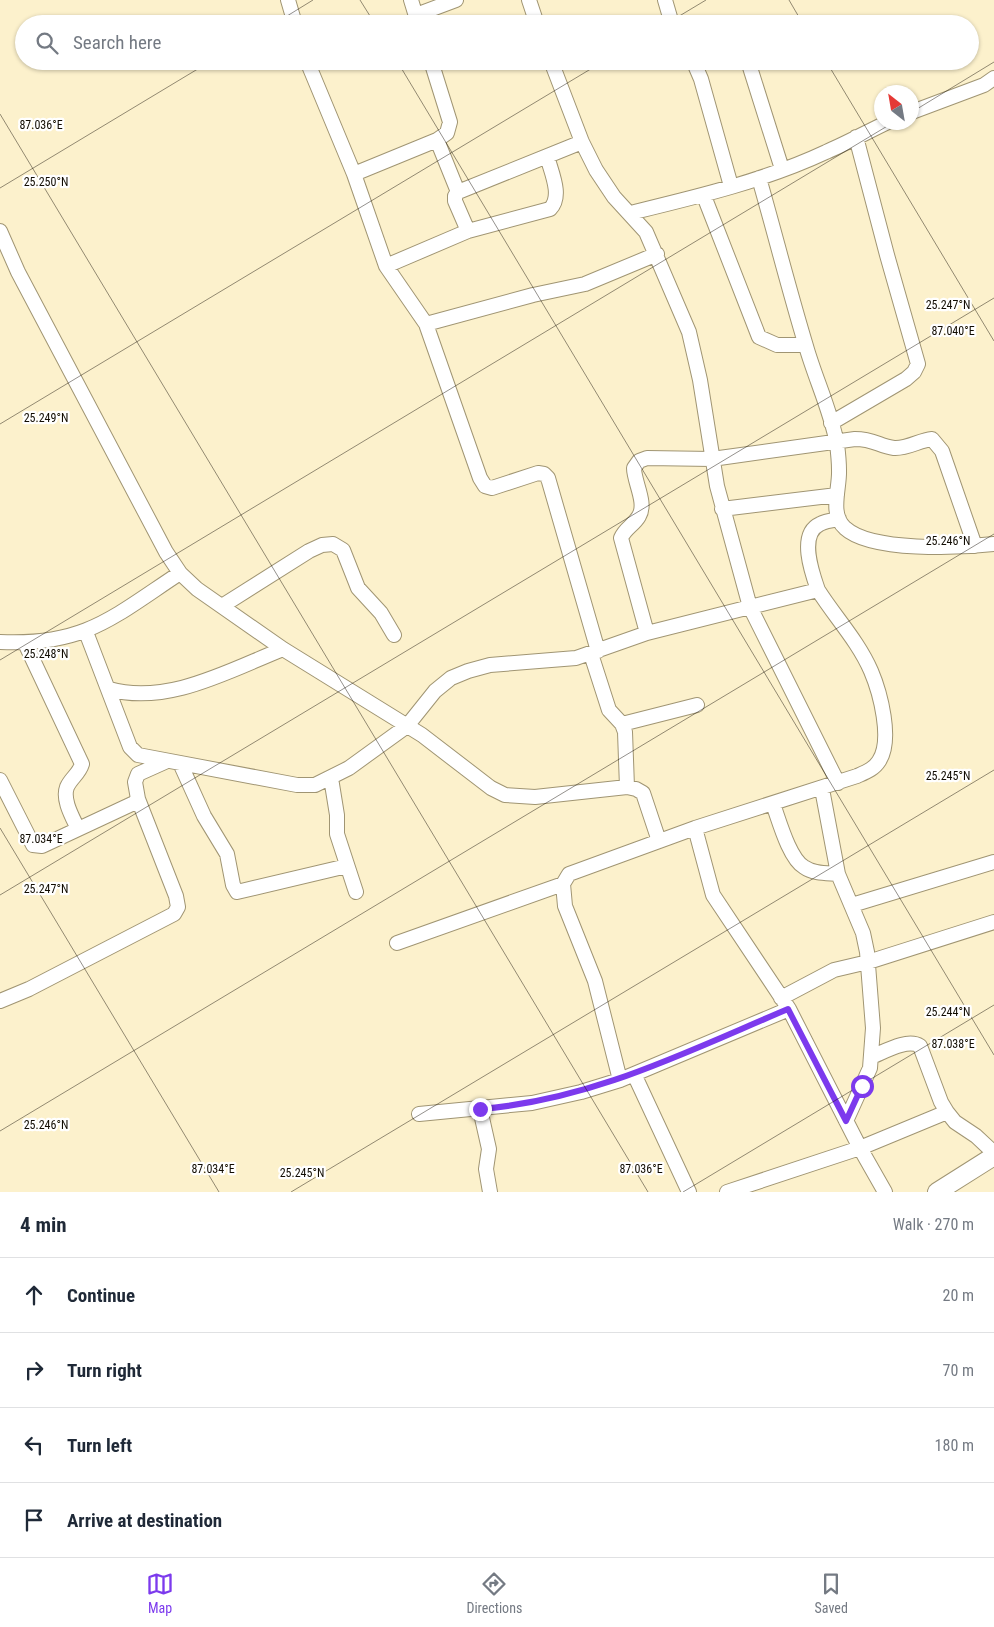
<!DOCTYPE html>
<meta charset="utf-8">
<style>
:root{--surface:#fff;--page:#f2f2f3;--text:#1f2937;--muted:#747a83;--line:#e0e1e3;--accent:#7c3aed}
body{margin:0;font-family:"Roboto Condensed",sans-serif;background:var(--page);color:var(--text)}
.compass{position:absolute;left:874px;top:85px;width:45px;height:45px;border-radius:50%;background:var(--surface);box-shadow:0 1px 4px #0004;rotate:329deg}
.stop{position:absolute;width:15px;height:15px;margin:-11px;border:4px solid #7c3aed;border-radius:50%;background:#fff}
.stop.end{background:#7c3aed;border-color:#fff;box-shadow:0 1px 5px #0008}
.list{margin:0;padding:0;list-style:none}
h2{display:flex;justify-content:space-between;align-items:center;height:65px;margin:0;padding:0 20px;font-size:21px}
h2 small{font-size:16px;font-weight:400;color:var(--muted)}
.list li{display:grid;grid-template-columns:32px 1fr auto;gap:15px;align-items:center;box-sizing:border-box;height:75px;padding:0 20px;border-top:1px solid var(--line)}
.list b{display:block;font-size:19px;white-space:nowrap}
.list em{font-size:16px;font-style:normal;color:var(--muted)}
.icon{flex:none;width:28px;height:28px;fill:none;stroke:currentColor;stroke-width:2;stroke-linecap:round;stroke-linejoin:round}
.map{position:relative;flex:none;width:994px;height:1192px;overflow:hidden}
.search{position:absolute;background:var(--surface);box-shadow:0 1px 4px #0004;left:15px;right:15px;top:15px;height:55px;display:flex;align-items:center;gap:12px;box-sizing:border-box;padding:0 18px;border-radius:28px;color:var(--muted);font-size:19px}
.sheet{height:365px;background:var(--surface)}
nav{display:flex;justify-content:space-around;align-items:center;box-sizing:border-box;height:70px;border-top:1px solid var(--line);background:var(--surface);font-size:14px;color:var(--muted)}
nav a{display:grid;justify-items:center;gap:2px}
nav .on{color:var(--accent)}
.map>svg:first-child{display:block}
</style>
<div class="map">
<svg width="994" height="1192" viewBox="0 0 994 1192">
<rect width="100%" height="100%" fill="#fcf1cc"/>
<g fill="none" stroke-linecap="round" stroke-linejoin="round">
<g stroke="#a09573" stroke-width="16">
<path id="minor" d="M288,0L295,24
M411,0L418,23
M529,0L537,24
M665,0L672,24
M416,15L456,0
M307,61L354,174L386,266L426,324L480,478L485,486L492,488L538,473L544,474L548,478L598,651
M551,61L582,142L596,170L614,197L646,232L689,332L700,380L717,486L750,607L838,783
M690,61L695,65L701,79L731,186
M748,61L782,169
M912,112L984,85L994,78
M437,140L458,192
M354,174L437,140L447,133L450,122L431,61
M759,178C775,234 789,290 806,346C815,378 831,411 837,444C838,452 839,462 839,470C840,488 829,514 845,528C871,552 960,548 994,544
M704,196L759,337L777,345H805
M630,213C696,197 764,181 826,152C847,143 867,132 888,122
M0,231L18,272L166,552L180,573L197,589L283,649L422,735L491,788L505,795L535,797L627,787L636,789L643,793L659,841
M468,231L550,209C563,196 551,172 547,156
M386,266L468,231L455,201V196L458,192L582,142
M426,324L533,295L585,284L657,254
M831,423L906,379L914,372L918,364L887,255L856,137
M722,509L837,495
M222,606L309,551L322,545L333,544L343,550L358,588L381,613L394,635
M86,632L130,747L138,755L297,785H315L349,768L407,726L435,691L451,678L468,671L490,665L576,658L647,633L818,590
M647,633L621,538C625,528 634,525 639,516C647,503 634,482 634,468L639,461L647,458L712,459L855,439C874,439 879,446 894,448C907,449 920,440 932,439L942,451L975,546
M0,642C85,646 113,617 180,573
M25,643L82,764C79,774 71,778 67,787C62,800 73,818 78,829
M591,654L609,710L622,724L625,732L627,787
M109,689C167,706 230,670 283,649
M622,724L697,705
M180,763L204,816L227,854L233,885L237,892L347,866
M331,778L337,815V834L356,892
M0,780L33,845L42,846L134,803L138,799L135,782L138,774L167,761
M822,789L838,874L863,933L867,952L873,1028L870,1068L846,1121
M773,804C779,820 789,858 804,867C814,874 827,873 838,874
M695,828L713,895L789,1009L860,1148L885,1192
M852,905L994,862
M397,943L563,884
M781,998L834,970L868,962L994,922
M0,1001L29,989L174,914L178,907L176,896L138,799
M871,1057C884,1052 907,1038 920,1046L941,1102L947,1112L955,1122L976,1136L994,1153
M634,1074L689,1192
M620,1080L595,981L565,906L563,884L569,874L695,828L857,776C866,772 874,769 879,761C893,740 880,692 871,671C858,641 835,617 818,590C812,573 798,534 820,524C825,521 833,520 839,519
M480,1109L489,1149L486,1169L490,1192
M419,1114L532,1103L581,1092L620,1080L789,1009
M727,1192L860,1148L947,1112"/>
</g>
<g stroke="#a09573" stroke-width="20">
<path id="tertiary" d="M937,1192L994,1156"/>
</g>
<use href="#minor" stroke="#fff" stroke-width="14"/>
<use href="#tertiary" stroke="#fff" stroke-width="18"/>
</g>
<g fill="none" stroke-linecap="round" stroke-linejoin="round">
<path stroke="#7c3aed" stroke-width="6" d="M480,1109C592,1100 686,1052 788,1009L846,1121L862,1086"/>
</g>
<path fill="none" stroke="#110c02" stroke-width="1" stroke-opacity="0.45" d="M360,0L375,24M789,0L803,24M274,24L313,0M666,24L706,0M397,61L994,1055M826,61L994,341M912,112L994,62M0,114L648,1192M0,188L211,61M0,424L604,61M0,660L894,122M0,828L219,1192M0,895L994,298M0,1131L994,534M291,1192L994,770M683,1192L994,1005"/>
<g font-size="12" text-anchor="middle" fill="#110c02" stroke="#fff" stroke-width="4.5" stroke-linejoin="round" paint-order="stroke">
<text x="41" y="129">87.036°E</text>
<text x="46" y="186">25.250°N</text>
<text x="948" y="309">25.247°N</text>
<text x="953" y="335">87.040°E</text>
<text x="46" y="422">25.249°N</text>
<text x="948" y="545">25.246°N</text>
<text x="46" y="658">25.248°N</text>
<text x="948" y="780">25.245°N</text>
<text x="41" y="843">87.034°E</text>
<text x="46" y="893">25.247°N</text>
<text x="948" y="1016">25.244°N</text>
<text x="953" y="1048">87.038°E</text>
<text x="46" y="1129">25.246°N</text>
<text x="213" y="1173">87.034°E</text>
<text x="641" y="1173">87.036°E</text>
<text x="302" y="1177">25.245°N</text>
</g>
</svg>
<svg class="compass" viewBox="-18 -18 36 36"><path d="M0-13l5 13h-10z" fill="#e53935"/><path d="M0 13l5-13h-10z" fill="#747a83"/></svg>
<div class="stop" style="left:862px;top:1086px"></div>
<div class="stop end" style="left:480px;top:1109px"></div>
<div class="search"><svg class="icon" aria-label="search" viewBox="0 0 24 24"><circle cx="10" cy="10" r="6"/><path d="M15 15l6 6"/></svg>Search here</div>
</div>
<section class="sheet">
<h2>4 min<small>Walk · 270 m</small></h2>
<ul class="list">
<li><svg class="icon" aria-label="ahead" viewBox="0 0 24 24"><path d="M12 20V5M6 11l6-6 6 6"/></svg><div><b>Continue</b></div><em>20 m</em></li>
<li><svg class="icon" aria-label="right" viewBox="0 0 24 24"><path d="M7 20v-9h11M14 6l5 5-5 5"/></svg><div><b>Turn right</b></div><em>70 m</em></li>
<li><svg class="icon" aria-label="left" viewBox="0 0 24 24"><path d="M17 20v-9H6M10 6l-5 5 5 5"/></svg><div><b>Turn left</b></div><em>180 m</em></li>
<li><svg class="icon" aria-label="arrive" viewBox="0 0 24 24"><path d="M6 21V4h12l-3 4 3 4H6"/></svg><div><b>Arrive at destination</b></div></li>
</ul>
</section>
<nav>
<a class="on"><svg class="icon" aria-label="map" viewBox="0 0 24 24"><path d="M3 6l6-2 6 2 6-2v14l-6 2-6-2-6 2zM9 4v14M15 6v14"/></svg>Map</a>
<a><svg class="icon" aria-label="directions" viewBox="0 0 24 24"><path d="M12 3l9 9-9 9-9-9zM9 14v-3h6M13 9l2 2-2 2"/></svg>Directions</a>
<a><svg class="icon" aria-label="saved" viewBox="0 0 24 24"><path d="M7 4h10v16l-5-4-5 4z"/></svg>Saved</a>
</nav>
